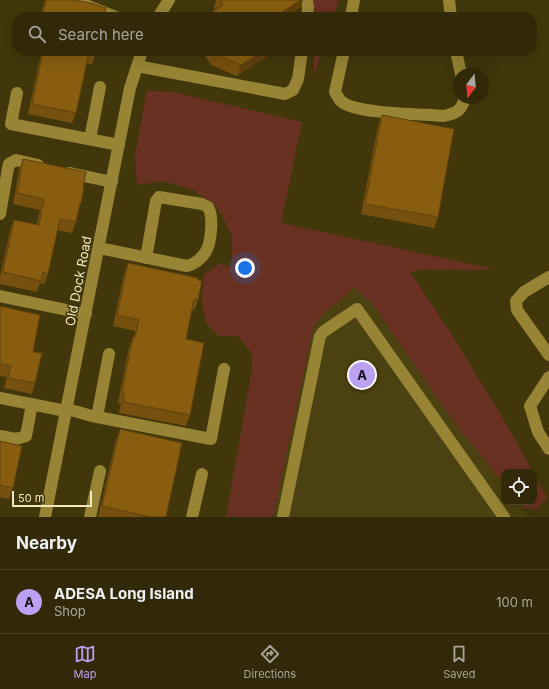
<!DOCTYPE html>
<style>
:root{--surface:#312908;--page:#393112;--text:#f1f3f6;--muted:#a8a69c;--line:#4c4529;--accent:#bca0f2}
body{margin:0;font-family:Inter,sans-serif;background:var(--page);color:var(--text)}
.controls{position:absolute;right:12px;bottom:12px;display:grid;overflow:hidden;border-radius:8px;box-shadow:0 4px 16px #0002}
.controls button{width:36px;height:36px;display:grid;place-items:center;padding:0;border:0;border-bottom:1px solid var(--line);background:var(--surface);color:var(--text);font:20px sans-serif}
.compass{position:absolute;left:453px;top:68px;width:36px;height:36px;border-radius:50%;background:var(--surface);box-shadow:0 4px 16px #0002;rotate:196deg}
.scale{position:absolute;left:12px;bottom:10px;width:80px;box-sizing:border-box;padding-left:4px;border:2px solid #f1e8c2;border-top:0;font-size:11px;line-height:14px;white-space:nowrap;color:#f1e8c2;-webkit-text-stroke:3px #41370b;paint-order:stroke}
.you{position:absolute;left:245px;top:268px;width:14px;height:14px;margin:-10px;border:3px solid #fff;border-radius:50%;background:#1a73e8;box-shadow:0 0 0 6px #1a73e833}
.badge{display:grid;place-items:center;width:26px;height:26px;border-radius:50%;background:var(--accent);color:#111;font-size:13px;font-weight:700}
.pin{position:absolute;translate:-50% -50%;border:2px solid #fff;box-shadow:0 1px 4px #0006}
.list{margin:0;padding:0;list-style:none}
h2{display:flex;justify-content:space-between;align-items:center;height:52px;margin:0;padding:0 16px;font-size:17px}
h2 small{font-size:13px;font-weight:400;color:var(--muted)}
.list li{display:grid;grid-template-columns:26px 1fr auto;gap:12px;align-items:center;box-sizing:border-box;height:64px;padding:0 16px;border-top:1px solid var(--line)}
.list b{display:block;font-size:15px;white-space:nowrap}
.list p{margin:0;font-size:13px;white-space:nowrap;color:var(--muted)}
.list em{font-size:13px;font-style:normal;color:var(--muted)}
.icon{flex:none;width:22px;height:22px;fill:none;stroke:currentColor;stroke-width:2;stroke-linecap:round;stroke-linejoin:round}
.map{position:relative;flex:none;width:549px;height:517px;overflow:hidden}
.search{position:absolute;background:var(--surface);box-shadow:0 4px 16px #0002;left:12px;right:12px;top:12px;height:44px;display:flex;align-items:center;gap:10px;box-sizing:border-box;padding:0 14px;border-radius:16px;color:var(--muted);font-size:15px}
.sheet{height:116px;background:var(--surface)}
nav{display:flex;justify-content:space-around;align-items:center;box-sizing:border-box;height:56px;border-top:1px solid var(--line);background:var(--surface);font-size:11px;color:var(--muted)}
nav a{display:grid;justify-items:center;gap:2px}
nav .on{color:var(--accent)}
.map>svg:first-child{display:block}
</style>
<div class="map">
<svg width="549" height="517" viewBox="0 0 549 517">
<rect width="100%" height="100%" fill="#41370b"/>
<path fill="#4c4110" d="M353,287L372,303L453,421L504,484V502H519L529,517H273L313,328L318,318L346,296Z"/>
<path fill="#693122" d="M314,0H338L334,17H314Z
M314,51H323L314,74Z
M147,90L177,93L302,122L281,223L494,269L468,270L427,269L410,272L450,332L504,420L533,472H504V484L453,421L372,303L353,287C341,303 322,310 313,328L273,517H226L252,369V354L238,336H218L206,323L202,303L204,275L220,263L229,268L232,260V235L217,207L193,190L163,181L137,185L135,155Z
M534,474L547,498L537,509H525L519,502H534Z"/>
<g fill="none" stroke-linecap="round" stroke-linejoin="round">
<path stroke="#978434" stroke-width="12" d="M73,0L116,17
M307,0L308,7L307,17
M449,0L451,17
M158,17L169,0
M351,17L354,0
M344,51L335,92C337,95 339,100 342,102C357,114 423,114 444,116C457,113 461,111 465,98
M456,51L461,74
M137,66L285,94L293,90L298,79L302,51
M17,93L11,124L119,145
M90,139L100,87
M70,173L112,182
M0,214L8,168L9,164L16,160L38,165
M99,248L187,266C195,264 200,260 205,253C211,245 214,216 208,207L202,204L159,197L156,201L146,258
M549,277L524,292L516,301L517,310L549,355
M0,296L86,314
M549,377L530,406L538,432L549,449
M0,398L66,411
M67,409L92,416L211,439L224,369
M97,417L109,354
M0,436L16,439L26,436L32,404
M45,517L130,88L142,51
M90,517L100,471
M192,517L202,474
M283,517L320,336L323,332L357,309L504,517"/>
</g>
<path fill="#75500e" d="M45,0H75L104,17H40Z
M216,0H303L300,8L215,10L214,8Z
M33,51H96L92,65L86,63L76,113L72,123L28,114L41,54L33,52Z
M202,51H275L237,76L211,65Z
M382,115L438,217L434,228L361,214L378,126Z
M23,159L83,188L81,203L79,209L76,222L72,233L57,230L48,274L44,284L40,283L37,292L0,284V277L10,231L14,220L37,225L40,210L13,204L19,170Z
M128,263L198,280V300L194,311L192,310L186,339L190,415L186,426L119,413L121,403H118L129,348L133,337H134L135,331L113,326L124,274Z
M0,306L33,352L35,383L32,394L4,388L7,377L0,376Z
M120,429L166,517H98L116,440Z
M0,441L13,488L9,499L0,497Z"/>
<path fill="#5f410b" d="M300,0H303L300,8L287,17H276L277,16Z
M263,51H275L237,76L241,65Z"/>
<path fill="#885d10" stroke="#5f410b" d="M46,0H75L95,4L106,8L104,17H42Z
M220,0H300L277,16V17H204L223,5Z
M43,51H96V54L89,52L76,113L32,104Z
M213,51H263L241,65L215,54Z
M382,115L454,129L438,217L365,204Z
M23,159L86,172L83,188H84L81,203H80L76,222L60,219L48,274L43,272L41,281L3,272L14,220L39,225L44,199L17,193Z
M128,263L198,278V280L202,281L198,300L194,299L186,339L204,343L190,415L123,402L124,392H122L133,337H135L139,320L117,315Z
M0,306L40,315L33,352L42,353L35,383L8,378L11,366L0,364Z
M120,429L182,443L166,517H150L102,506Z
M0,441L22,446L13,488L0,485Z"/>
<g text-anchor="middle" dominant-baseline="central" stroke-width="3" stroke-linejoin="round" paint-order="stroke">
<g font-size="13" fill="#f1e8c2" stroke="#41370b">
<text transform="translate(78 281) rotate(-79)">Old Dock Road</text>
</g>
</g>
</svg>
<div class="controls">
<button><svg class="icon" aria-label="locate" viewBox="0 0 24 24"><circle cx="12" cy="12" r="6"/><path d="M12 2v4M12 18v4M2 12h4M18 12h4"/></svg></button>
</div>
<svg class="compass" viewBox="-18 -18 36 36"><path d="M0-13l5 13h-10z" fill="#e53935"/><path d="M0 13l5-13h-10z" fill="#a8a69c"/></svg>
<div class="scale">50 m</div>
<div class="you"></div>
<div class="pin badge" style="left:362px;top:375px">A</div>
<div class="search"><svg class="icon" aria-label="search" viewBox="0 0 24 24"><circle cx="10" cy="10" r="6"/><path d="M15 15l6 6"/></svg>Search here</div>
</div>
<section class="sheet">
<h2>Nearby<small></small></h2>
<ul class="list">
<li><span class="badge">A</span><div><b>ADESA Long Island</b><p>Shop</p></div><em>100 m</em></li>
</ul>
</section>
<nav>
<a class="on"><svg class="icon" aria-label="map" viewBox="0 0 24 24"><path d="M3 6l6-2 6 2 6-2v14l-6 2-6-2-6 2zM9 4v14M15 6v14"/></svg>Map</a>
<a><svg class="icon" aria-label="directions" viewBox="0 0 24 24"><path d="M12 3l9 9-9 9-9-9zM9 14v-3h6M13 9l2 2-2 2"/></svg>Directions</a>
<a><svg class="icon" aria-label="saved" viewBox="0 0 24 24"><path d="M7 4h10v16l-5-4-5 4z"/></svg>Saved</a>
</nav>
